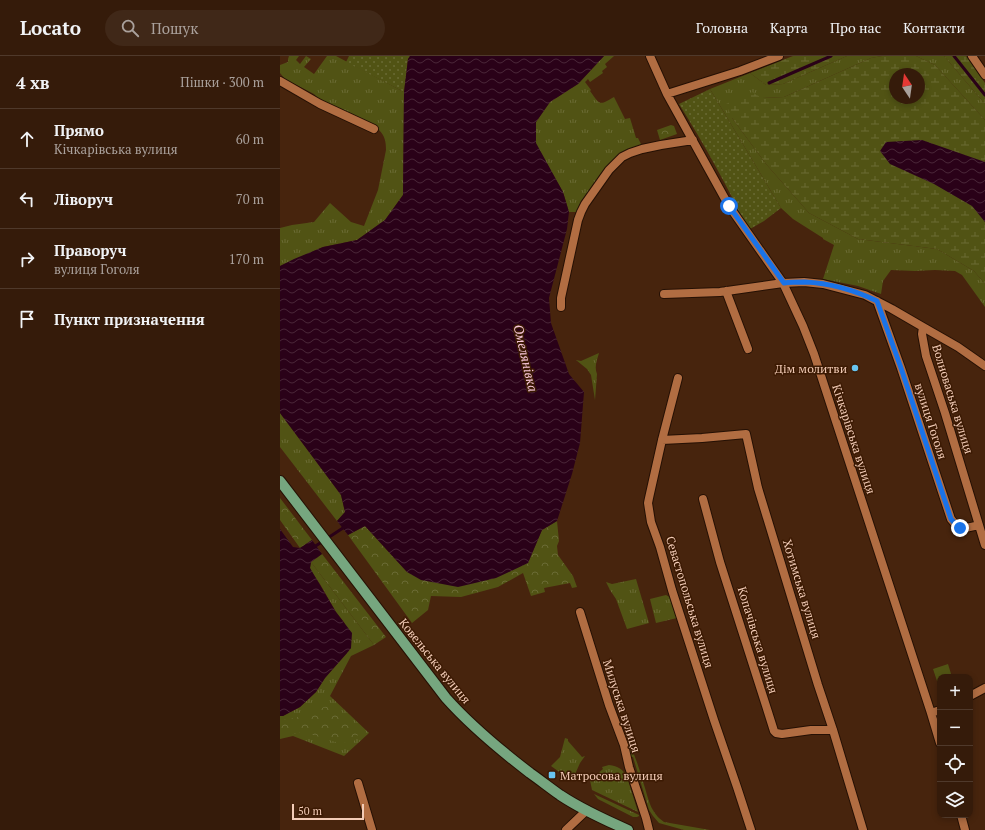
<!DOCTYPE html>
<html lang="uk">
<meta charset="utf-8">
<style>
:root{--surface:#351b0a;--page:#402818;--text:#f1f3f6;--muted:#aaa19c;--line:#4f392b}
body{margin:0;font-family:"PT Serif",serif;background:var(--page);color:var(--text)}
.controls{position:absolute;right:12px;bottom:12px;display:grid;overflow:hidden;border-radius:8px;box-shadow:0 2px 6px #0003}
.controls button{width:36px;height:36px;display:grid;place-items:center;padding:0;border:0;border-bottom:1px solid var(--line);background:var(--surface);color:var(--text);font:20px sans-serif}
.compass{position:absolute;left:609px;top:12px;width:36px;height:36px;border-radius:50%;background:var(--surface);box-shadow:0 2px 6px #0003;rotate:347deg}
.scale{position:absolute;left:12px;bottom:10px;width:72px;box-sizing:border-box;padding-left:4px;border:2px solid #f3ccb7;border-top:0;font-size:11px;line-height:14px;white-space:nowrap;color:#f3ccb7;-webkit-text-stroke:3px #3c1a03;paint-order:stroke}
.stop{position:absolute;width:12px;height:12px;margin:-9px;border:3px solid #1a73e8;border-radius:50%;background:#fff}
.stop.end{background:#1a73e8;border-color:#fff;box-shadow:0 1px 4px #0008}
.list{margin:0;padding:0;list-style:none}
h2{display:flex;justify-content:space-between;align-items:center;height:52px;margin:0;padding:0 16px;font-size:17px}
h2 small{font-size:13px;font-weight:400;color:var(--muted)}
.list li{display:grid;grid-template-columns:26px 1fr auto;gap:12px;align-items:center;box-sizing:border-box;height:60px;padding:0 16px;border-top:1px solid var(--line)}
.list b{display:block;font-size:15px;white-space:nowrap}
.list p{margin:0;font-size:13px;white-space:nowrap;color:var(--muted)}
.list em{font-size:13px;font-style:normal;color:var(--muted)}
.icon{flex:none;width:22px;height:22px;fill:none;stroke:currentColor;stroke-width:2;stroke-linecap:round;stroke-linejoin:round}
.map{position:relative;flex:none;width:705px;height:774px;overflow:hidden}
header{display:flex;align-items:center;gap:24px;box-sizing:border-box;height:56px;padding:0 20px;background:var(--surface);border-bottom:1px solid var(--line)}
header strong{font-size:19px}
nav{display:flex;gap:22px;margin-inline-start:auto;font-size:14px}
.search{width:280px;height:36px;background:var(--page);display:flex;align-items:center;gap:10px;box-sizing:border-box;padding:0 14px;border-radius:22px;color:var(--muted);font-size:15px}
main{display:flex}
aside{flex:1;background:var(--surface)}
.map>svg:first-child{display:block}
</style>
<header>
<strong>Locato</strong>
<div class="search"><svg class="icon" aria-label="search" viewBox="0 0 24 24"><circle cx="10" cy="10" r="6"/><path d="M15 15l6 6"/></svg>Пошук</div>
<nav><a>Головна</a><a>Карта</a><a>Про нас</a><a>Контакти</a></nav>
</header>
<main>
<aside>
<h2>4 хв<small>Пішки · 300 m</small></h2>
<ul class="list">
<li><svg class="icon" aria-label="ahead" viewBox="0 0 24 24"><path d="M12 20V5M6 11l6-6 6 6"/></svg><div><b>Прямо</b><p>Кічкарівська вулиця</p></div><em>60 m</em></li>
<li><svg class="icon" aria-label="left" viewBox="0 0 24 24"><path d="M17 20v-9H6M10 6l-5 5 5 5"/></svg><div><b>Ліворуч</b></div><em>70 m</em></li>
<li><svg class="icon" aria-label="right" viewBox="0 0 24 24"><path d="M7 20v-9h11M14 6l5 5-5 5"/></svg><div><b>Праворуч</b><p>вулиця Гоголя</p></div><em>170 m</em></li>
<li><svg class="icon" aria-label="arrive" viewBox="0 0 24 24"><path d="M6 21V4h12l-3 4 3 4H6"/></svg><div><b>Пункт призначення</b></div></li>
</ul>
</aside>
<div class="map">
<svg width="705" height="774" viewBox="0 0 705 774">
<defs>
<pattern id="grass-tufts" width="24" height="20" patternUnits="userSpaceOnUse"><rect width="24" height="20" fill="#515314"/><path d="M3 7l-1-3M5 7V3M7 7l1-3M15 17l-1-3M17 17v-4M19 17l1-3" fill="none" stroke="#6a6b34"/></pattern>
<pattern id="forest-crowns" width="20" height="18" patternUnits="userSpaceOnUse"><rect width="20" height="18" fill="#515314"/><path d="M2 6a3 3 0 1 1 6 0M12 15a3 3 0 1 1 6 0" fill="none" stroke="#6a6b34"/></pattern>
<pattern id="wetland-marsh" width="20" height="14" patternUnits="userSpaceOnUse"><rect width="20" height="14" fill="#515314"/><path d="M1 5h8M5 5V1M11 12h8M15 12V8" fill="none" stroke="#6a6b34"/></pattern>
<pattern id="garden-dots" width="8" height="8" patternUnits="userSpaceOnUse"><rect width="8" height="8" fill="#515314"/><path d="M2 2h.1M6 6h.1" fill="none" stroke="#6a6b34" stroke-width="1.8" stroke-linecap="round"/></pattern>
<pattern id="water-waves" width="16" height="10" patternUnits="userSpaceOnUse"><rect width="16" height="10" fill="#2a0118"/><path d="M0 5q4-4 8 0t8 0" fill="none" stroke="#492537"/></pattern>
</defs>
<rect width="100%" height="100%" fill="#47240d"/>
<path fill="url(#grass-tufts)" d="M9,0H19L16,4L20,8L26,0L31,3L24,11L34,18L47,0H56L124,36L123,139L105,164L77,184L43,191L0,210V172L12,169L34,166L50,147L71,166L84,170L98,134L106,94C106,86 105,80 99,74L41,45L34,38L5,23L0,17V9L8,6V3Z
M324,0H334L325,8L327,11L322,15L323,17L310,26L308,23L305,26L311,34L310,35C320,49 319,50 334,41L345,63L350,62L356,82H358L361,88L359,91L345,95L334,104L298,156H289L283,136L255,87L256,66L270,46L298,28Z
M567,0H602L591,2L504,41L482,42L452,62L486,108L529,157L578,183L657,193L694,215L705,228V251L682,219L675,215L655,214L635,215L611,214L603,225L601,238L578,230L543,223L554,189L543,183V182L513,163L501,152L430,33L470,17L486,29L503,28Z
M636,0H664L705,48V64L655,9Z
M319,297C317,304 314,311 317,318L315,344L311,319L307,313L296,304L301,305Z
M0,357L61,439L65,456L57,465L0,391Z
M31,506L94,589L71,600L50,640L89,677L64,700L13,680L0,683V660H3L20,651L36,636L45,622L67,597L71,592L64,566L56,556L40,528L33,518L30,512Z
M356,523L369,567L347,573L336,543L330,534L326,526L332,528Z
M386,539L391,542L402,572H400L397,562L376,567L370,543Z
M285,682L288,683V685L302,701L305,700L300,707L292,725L271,710L280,701Z
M347,688H349C356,701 360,715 364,729C369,744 370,756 384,766L430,774H404L379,767L373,760L369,754L353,701H350Z
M329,709C338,710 343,713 347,721L358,756L312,734L310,724L313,718L316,719L323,713L322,711Z
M314,738L359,759V760L357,761H353L318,743Z"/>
<path fill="url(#forest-crowns)" d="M391,69L394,70L397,78L380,84L377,74Z
M0,442L32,484L20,492L0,464Z
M277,465L279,485L277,490L278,499L293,520L297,531L292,532L290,527L264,532L265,536L251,540L243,517L218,531L181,541L151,540L148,554L132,567L68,479L85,470L127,516L248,507L262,474Z
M42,498L106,581L94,589L31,506Z
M47,650L70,663L79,677L74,685L59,687L23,676L0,681V664L15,662Z"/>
<path fill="url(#wetland-marsh)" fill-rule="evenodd" d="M513,0H567L503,28L486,29L470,17Z
M602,0H636L655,9L705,64V228L694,215L657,193L578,183L529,157L486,108L452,62L446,48L472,36L482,42L504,41L591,2ZM615,18H639V42H615Z
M664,0H686L705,27V48Z"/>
<path fill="#515314" d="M668,608L672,621H660V634L653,613Z"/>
<path fill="url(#garden-dots)" d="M69,0H130L128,3L124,36L66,6Z
M430,33L501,152L484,165L470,173L467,172C447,129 424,88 399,48Z"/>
<path fill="url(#water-waves)" d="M130,0H324L298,28L270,46L256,66V87L283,136L289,156L287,173L269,242L271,267L289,318L304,336L300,387L292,418L277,465L262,474L248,507L216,522L178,531L141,524L127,516L85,470L68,479L57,465L65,456L61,439L0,357V210L14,203L43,191L77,184L105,164L123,139L124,36L128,3Z
M642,84L705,106V166L692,150L654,128L610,108L600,95L606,86Z
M0,473L13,491L20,492L32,484L42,498L31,506L30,512L56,556L72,577L71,592L67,597L45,622L36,636L20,651L3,660H0Z"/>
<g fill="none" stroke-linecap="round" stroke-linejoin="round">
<path stroke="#2a0118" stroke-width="3" d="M674,0L705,39
M489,27L551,0
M34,491L66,470"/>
<g stroke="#251004" stroke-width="10">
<path id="street" d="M370,0L387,38L449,150L503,227L523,270L534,298L651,657L660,687
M692,0L705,19
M0,25L40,48L94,73
M387,38L460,15L499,0
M446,235L468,293
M384,238L440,236L503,227L524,226L543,228L585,239L612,253L643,271L678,291L705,310
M597,245L621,312L671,463C680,475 686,472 699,469
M281,251V242L298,164L301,156L305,148L329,114L342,101L350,97L362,93L381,89L413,84
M643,271L642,278L646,300L665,357L705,489
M398,322L382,384L369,442L368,447L371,466L380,491L392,534L434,664L457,731L471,774
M382,384L422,382L466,378L478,432L538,629L553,674L583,774
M423,443L440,506L488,656L494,675L496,677L502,678L531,674H553
M300,556L329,649L344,689L349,711L366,762L369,774
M690,640L705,632
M651,657L660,654
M78,727L92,774
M681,759L685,774
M286,774L307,754"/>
</g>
<g stroke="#251004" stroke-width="12">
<path id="primary" d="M0,425L166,642C191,670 220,694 250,717C260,724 270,732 280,739C301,753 325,764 348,774"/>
</g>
<use href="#street" stroke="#b16d42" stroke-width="8"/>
<use href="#primary" stroke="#76a67f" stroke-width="10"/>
</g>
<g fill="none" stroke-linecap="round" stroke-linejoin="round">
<path stroke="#1a73e8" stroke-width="5" d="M449,150L504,227C511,226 518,226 525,226C549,227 576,235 597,245L621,312L671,463L677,470L680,472"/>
</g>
<g fill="#68c4f0" stroke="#3c1a03" stroke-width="1.5">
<circle cx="575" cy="312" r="4"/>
<rect x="268" y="715" width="8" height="8" rx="2"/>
</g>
<g text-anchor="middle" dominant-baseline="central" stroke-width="3" stroke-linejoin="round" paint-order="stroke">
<g font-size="12" fill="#f3ccb7" stroke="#3c1a03" text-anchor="end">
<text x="567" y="312">Дім молитви</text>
<text x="280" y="719" text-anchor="start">Матросова вулиця</text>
</g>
<g font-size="12" fill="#f3ccb7" stroke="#3c1a03">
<text transform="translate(673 343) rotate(73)">Волноваська вулиця</text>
<text transform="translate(651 365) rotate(72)">вулиця Гоголя</text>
<text transform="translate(574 383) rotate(72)">Кічкарівська вулиця</text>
<text transform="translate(522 533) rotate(73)">Хотимська вулиця</text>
<text transform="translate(410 546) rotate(73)">Севастопольська вулиця</text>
<text transform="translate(478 584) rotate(73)">Копачівська вулиця</text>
<text transform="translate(155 605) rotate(51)">Ковельська вулиця</text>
<text transform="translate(342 650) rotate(72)">Милуська вулиця</text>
</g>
<g font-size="13" font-style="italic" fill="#f8c7db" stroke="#3c1a03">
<text transform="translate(246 302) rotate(77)">Омелянівка</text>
</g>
</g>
</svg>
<div class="controls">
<button>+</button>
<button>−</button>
<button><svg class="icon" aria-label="locate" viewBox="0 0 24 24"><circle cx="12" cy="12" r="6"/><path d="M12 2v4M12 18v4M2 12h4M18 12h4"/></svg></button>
<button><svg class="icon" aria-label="layers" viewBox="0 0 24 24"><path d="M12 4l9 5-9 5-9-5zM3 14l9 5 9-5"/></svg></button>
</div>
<svg class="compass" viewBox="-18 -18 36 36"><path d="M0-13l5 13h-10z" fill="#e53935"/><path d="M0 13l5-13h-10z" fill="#aaa19c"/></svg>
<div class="scale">50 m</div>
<div class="stop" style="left:449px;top:150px"></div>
<div class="stop end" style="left:680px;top:472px"></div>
</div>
</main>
